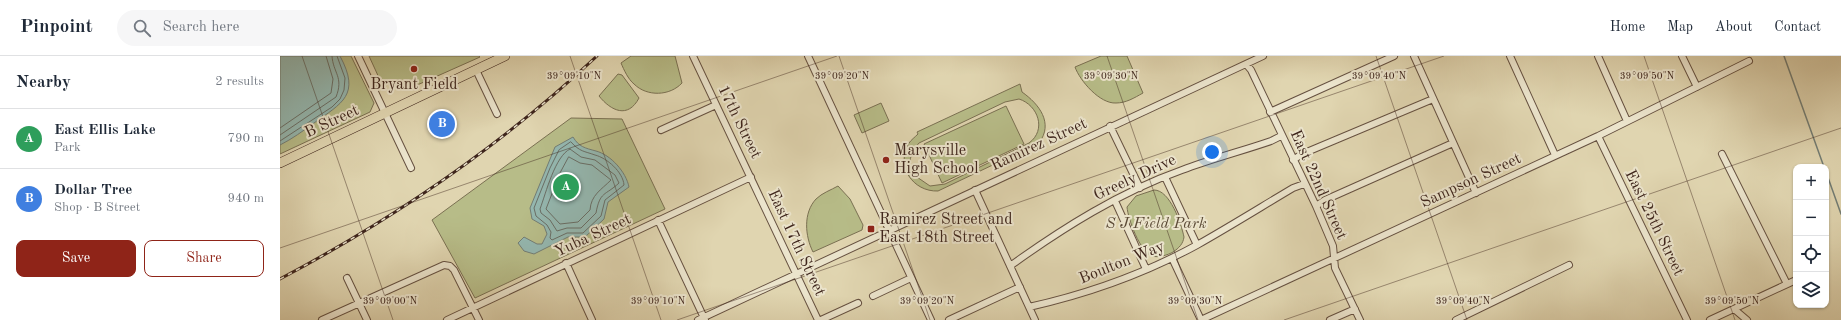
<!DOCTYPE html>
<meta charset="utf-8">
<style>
:root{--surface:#fff;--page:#f6f6f7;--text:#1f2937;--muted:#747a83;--line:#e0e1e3;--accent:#8f2418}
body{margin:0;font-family:"Old Standard TT",serif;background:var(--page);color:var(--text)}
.controls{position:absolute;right:12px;bottom:12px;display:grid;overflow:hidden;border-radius:8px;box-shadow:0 1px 3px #0004}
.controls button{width:36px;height:36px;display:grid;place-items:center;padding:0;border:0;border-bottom:1px solid var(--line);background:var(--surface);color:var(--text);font:20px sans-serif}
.you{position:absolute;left:932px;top:96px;width:14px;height:14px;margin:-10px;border:3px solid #fff;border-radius:50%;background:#1a73e8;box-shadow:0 0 0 6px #1a73e833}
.badge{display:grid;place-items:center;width:26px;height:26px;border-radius:50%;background:var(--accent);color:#fff;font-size:13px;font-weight:700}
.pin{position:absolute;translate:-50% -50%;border:2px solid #fff;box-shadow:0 1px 4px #0006}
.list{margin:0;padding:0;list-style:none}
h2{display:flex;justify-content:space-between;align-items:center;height:52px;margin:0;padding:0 16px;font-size:17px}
h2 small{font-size:13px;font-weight:400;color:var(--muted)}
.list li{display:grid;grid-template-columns:26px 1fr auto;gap:12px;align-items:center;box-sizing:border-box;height:60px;padding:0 16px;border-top:1px solid var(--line)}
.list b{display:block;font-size:15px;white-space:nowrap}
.list p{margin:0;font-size:13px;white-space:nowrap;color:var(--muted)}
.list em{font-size:13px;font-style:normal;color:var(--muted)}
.actions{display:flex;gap:8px;padding:12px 16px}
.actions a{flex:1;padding:9px 0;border:1px solid var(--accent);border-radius:8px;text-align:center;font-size:14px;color:var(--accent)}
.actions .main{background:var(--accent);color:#fff}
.icon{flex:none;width:22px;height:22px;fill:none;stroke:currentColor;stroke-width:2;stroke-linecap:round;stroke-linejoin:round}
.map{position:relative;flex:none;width:1561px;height:264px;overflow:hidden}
header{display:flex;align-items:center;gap:24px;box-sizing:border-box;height:56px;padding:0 20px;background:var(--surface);border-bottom:1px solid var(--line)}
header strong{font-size:19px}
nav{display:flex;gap:22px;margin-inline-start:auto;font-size:14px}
.search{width:280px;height:36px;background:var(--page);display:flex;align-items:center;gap:10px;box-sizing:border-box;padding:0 14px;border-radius:22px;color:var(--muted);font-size:15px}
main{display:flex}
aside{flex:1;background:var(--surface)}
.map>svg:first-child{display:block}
</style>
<header>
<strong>Pinpoint</strong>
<div class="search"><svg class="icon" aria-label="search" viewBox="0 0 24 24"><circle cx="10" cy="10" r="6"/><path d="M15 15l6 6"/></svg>Search here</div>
<nav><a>Home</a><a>Map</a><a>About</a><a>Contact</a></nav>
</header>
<main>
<aside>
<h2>Nearby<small>2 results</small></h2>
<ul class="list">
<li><span class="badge" style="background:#2e9e5b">A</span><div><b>East Ellis Lake</b><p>Park</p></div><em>790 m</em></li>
<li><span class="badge" style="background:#3f7fe0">B</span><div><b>Dollar Tree</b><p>Shop · B Street</p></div><em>940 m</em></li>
</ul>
<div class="actions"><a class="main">Save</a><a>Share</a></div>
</aside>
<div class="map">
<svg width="1561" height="264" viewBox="0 0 1561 264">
<rect width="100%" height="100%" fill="#e0d5b0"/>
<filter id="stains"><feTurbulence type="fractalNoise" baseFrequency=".005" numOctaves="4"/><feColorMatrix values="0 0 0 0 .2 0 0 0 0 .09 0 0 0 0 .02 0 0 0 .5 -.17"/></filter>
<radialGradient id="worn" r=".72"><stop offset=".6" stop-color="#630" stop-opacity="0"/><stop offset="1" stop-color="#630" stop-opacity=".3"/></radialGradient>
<path fill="#b7bc88" stroke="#7a7052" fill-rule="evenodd" d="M0,0H71L94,47L90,56L0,98Z
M89,0H199L200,1L126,34L100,24Z
M351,0H395L402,27C390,40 367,41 354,28C348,23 344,14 341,7Z
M821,0H847L863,37C854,42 846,47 836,47C820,48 800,25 795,11Z
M338,18L342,19L359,42C348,63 331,55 319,40Z
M740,28L742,36C759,48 774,67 759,87L658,135C633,136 615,110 629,87C631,84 635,81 638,78L637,76ZM739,43C758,49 767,74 749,87L665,128L650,130L634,119C626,108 631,96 639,87L725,46Z
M601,47L609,65L582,77L574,59Z
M726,50L744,88L662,127L644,88Z
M291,62L342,63L385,153L195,242L152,164Z
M558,130L570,143L583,169L582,174L533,196C525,180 523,157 536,143C542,137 551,134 558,130Z
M874,134C890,134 901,167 904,181C903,188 899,192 893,196C888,199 878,202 872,200C860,196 848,163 847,151L856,140Z"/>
<path fill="#94b8b1" stroke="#727d75" d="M0,0H60C81,39 62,47 34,67C23,75 12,83 0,89Z
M293,81C299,91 305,92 316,95C331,99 346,116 349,131L328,146L324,163L305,181H288L254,198L244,195L238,187L244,181L257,188H262L267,178L264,170L252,163L250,152L275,91Z"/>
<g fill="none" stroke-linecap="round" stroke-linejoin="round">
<path stroke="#696e66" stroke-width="1" d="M0,72L51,37L53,23L46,0
M0,79L56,41C64,21 53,17 52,0
M0,85L52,51L60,43L64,34L65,22L57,0
M291,86C300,96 304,95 315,99C327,102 343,116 344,129L325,144L321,160L303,177H287L272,184L270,182L271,176L267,169L256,160L254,152L270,112L279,94Z
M290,93L301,101L315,104L335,119L339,127C325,140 320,135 316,157L301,172H287L277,175L270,164L261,157L260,153C266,137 275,100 290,93Z
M289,101L300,107L312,109L331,124C321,134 311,139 310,154L298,166L280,168L266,153L280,117Z"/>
<path stroke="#727d75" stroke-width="1.5" d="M1504,0L1544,111
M1546,116L1561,158"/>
<g stroke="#665141" stroke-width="8">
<path id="minor" d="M78,0L131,112
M413,0L538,264
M528,0L651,264
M1134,0L1196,137
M1230,0L1275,99
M1318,0L1347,65
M1402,0L1417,31
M966,8L971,14L1036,150L1053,190L1055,212L1080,264
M196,14L217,58
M990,56L1114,0
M830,70L860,132
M381,74L436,49
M1318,80L1407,264
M1442,98L1507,228
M1013,104L1022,98L1153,43
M885,121L917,189
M695,134L755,264
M835,145L866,213
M1036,150L1045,144L1173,87
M378,164L425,264
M892,202L921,264
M286,207L312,264
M730,210C783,172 840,136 902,114C931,103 962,95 991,85L1001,80
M67,222L87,264
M593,240L631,222
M749,251C807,238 864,218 917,189C949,171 981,151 1013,132L1024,128
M1454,253L1467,264
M42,264L164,209L170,210L174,214L199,264
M167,264L471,121
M418,264L983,0
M541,264L578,247
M669,264L740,231
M921,264L1318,80L1469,5
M1050,264L1075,253
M1176,264L1289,209
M1430,264L1516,224"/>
</g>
<g stroke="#3e251c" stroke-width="10">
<path id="highway" d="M0,107L225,0"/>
</g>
<use href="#minor" stroke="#ebe4cc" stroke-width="6"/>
<use href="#highway" stroke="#e0d5b0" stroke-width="9"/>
<g stroke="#3e251c" stroke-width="3">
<path id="rail" d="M0,223C115,162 222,89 317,0"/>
</g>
<use href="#rail" stroke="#ebe4cc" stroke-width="1.5" stroke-dasharray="4.5" stroke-linecap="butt"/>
</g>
<path fill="none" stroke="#3e251c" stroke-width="1" stroke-opacity="0.45" d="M22,0L113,264M290,0L381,264M559,0L650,264M827,0L918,264M1096,0L1187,264M1364,0L1455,264M0,192L557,0M397,264L1164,0M1004,264L1561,72"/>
<g fill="#8f2418" stroke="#ebe4cc" stroke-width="1.5">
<circle cx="134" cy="13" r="4"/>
<circle cx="606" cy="104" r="4"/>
<rect x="587" y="169" width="8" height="8" rx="2"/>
</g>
<g text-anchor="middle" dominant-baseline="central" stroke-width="4" stroke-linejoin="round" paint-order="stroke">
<g font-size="16" fill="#3e251c" stroke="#ebe4cc" text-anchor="start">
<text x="134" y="29" text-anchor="middle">Bryant Field</text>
<text x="614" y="95">Marysville<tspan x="614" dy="18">High School</tspan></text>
<text x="599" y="164">Ramirez Street and<tspan x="599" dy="18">East 18th Street</tspan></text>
</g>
<g font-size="16" fill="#3e251c" stroke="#ebe4cc">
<text transform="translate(52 66) rotate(-25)">B Street</text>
<text transform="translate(459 66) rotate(64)">17th Street</text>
<text transform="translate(759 89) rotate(-25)">Ramirez Street</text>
<text transform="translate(855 122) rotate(-25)">Greely Drive</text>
<text transform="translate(1191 125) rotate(-25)">Sampson Street</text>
<text transform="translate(1038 129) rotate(66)">East 22nd Street</text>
<text transform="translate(1374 167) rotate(64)">East 25th Street</text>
<text transform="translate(313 180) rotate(-25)">Yuba Street</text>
<text transform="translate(516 187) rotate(65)">East 17th Street</text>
<text transform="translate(842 207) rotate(-22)">Boulton Way</text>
</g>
<g font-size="16" font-style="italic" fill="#5c4b37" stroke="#ebe4cc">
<text x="876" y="168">S J Field Park</text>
</g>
</g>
<g font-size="10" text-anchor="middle" fill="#3e251c" stroke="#ebe4cc" stroke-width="4" stroke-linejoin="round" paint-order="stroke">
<text x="294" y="23">39°09'10"N</text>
<text x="562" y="23">39°09'20"N</text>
<text x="831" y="23">39°09'30"N</text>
<text x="1099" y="23">39°09'40"N</text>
<text x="1367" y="23">39°09'50"N</text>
<text x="110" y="248">39°09'00"N</text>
<text x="378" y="248">39°09'10"N</text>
<text x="647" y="248">39°09'20"N</text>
<text x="915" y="248">39°09'30"N</text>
<text x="1183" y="248">39°09'40"N</text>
<text x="1452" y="248">39°09'50"N</text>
</g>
<rect width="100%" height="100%" filter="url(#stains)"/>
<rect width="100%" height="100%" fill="url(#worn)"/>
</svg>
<div class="controls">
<button>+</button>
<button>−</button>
<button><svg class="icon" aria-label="locate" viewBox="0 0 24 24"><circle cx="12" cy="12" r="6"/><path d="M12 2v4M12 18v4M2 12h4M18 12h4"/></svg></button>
<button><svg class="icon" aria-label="layers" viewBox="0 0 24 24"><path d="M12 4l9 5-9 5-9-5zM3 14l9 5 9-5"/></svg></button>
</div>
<div class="you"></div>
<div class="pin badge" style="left:286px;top:131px;background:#2e9e5b">A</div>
<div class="pin badge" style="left:162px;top:68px;background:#3f7fe0">B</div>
</div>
</main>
